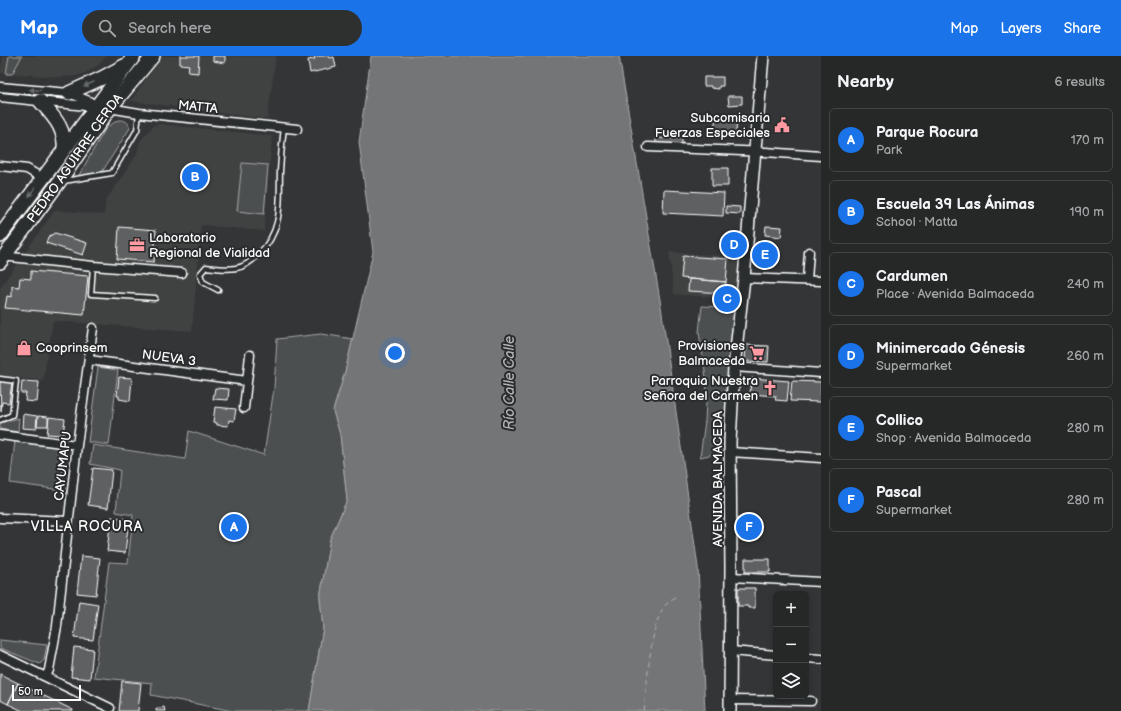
<!DOCTYPE html>
<meta charset="utf-8">
<style>
:root{--surface:#262828;--page:#2e3030;--text:#f1f3f6;--muted:#a4a6a8;--line:#424445;--accent:#1a73e8}
body{margin:0;font-family:"Balsamiq Sans",sans-serif;background:var(--page);color:var(--text)}
.controls{position:absolute;right:12px;bottom:12px;display:grid;overflow:hidden;border-radius:6px;box-shadow:0 2px 6px #0003}
.controls button{width:36px;height:36px;display:grid;place-items:center;padding:0;border:0;border-bottom:1px solid var(--line);background:var(--surface);color:var(--text);font:20px sans-serif}
.scale{position:absolute;left:12px;bottom:10px;width:69px;box-sizing:border-box;padding-left:4px;border:2px solid #fff;border-top:0;font-size:11px;line-height:14px;white-space:nowrap;color:#fff;-webkit-text-stroke:3px #2a2d2e;paint-order:stroke}
.you{position:absolute;left:395px;top:297px;width:14px;height:14px;margin:-10px;border:3px solid #fff;border-radius:50%;background:#1a73e8;box-shadow:0 0 0 6px #1a73e833}
.badge{display:grid;place-items:center;width:26px;height:26px;border-radius:50%;background:var(--accent);color:#fff;font-size:13px;font-weight:700}
.pin{position:absolute;translate:-50% -50%;border:2px solid #fff;box-shadow:0 1px 4px #0006}
.list{margin:0;padding:0;list-style:none}
h2{display:flex;justify-content:space-between;align-items:center;height:52px;margin:0;padding:0 16px;font-size:17px}
h2 small{font-size:13px;font-weight:400;color:var(--muted)}
.list li{display:grid;grid-template-columns:26px 1fr auto;gap:12px;align-items:center;box-sizing:border-box;height:64px;margin:0 8px 8px;padding:0 8px;border:1px solid var(--line);border-radius:6px}
.list b{display:block;font-size:15px;white-space:nowrap}
.list p{margin:0;font-size:13px;white-space:nowrap;color:var(--muted)}
.list em{font-size:13px;font-style:normal;color:var(--muted)}
.icon{flex:none;width:22px;height:22px;fill:none;stroke:currentColor;stroke-width:2;stroke-linecap:round;stroke-linejoin:round}
.map{position:relative;flex:none;width:821px;height:655px;overflow:hidden}
header{display:flex;align-items:center;gap:24px;box-sizing:border-box;height:56px;padding:0 20px;background:var(--accent);color:#fff}
header strong{font-size:19px}
nav{display:flex;gap:22px;margin-inline-start:auto;font-size:14px}
.search{width:280px;height:36px;background:var(--page);display:flex;align-items:center;gap:10px;box-sizing:border-box;padding:0 14px;border-radius:22px;color:var(--muted);font-size:15px}
main{display:flex}
aside{flex:1;background:var(--surface)}
.map>svg:first-child{display:block}
</style>
<header>
<strong>Map</strong>
<div class="search"><svg class="icon" aria-label="search" viewBox="0 0 24 24"><circle cx="10" cy="10" r="6"/><path d="M15 15l6 6"/></svg>Search here</div>
<nav><a>Map</a><a>Layers</a><a>Share</a></nav>
</header>
<main>
<div class="map">
<svg width="821" height="655" viewBox="0 0 821 655">
<rect width="100%" height="100%" fill="#333536"/>
<filter id="ink" filterUnits="userSpaceOnUse"><feTurbulence type="fractalNoise" baseFrequency=".025" numOctaves="2"/><feDisplacementMap in="SourceGraphic" scale="8" xChannelSelector="R" yChannelSelector="G"/><feConvolveMatrix kernelMatrix="1 2 1 2 8 2 1 2 1" color-interpolation-filters="sRGB"/></filter>
<g filter="url(#ink)">
<path fill="#404243" d="M3,0H107L97,10L85,17L76,20L60,21L0,17Z
M162,0H276L267,63L131,45Z
M158,68L272,80L264,175L201,169L192,275L53,265L43,325L0,320V232L55,154L104,159L106,144L137,98L140,85L153,70Z
M669,196L738,201L735,243L674,238Z"/>
<path fill="#4c4f50" stroke="#a6a7a8" d="M9,0H22L12,18H6Z
M118,64C125,64 128,65 130,72L102,116L82,121L79,119L106,72Z
M84,74L86,76L16,175L14,173Z
M242,107L268,109L264,158L237,155Z
M702,250L738,252L725,396L700,401L705,365L707,328L699,276Z
M321,278L353,283L345,316L333,355L340,378L347,444L330,483L320,542L323,572L309,655H233L151,639L152,627L94,621L109,506L128,507L133,459L116,456L120,414L90,408L93,389L185,403L189,375L264,399L274,332L277,283Z
M98,311L118,314L109,389L88,386Z
M19,362L18,376L0,373V367Z
M15,385L65,392L61,434L10,427Z
M0,584L47,589L44,604L40,608L0,592Z"/>
<path fill="#737576" stroke="#abacad" d="M371,0H619L661,250L698,511L705,655H309L323,572L320,542L330,483L347,444L340,378L333,355L345,316L373,196L359,86Z"/>
<g fill="none" stroke-linecap="round" stroke-linejoin="round">
<path stroke="#b2b3b4" stroke-width="1" stroke-dasharray="5 4" stroke-linecap="butt" d="M644,655C647,630 650,574 662,554C666,547 672,543 678,539"/>
</g>
<path fill="#5f6162" stroke="#fff" d="M180,0H199L198,17L188,16L189,9L180,8Z
M213,0H225V7L213,5Z
M314,0H329L330,2L334,1L336,11L310,17L308,4L315,3Z
M704,21H723V30H719V33L711,32V30H704Z
M728,40H742V48L729,49Z
M716,59L737,60L736,77L714,75Z
M656,82L682,83V88H656Z
M712,112H728V130H712Z
M664,134L724,137L723,160L663,157Z
M726,150L740,151V158L726,157Z
M766,170L782,171L781,181L765,179Z
M119,171L156,174L154,206L117,203Z
M55,177L87,187L83,199L46,187L48,181Z
M756,196L775,197V202L755,201Z
M683,200L728,203L726,226L681,222Z
M31,215L88,220L84,259L5,252L7,240L12,241V230L19,231L20,222L31,223Z
M689,223L726,226L725,237L688,235Z
M746,289L769,290L768,306L745,305Z
M119,321L132,322L130,345L119,343V340H117Z
M751,322L789,325L787,345L775,344L776,340L750,338Z
M0,325L12,326L9,347L2,346L1,356Z
M22,325L39,326L37,346L25,345L26,337H21Z
M792,325L821,326V346L790,345Z
M215,332L229,333L228,344L213,343Z
M215,351L236,353L234,365L229,364L228,370L217,369V367L213,366Z
M23,358L37,360L36,373L22,372Z
M38,360L48,361V370H37Z
M49,361L65,363L63,379L47,378Z
M93,412L112,414L108,452L88,449Z
M111,461L129,463L125,497L107,495Z
M81,500L100,502L96,539L77,537Z
M745,503H770V516H745Z
M738,532H755V552H748V550H738Z
M79,545L98,548L93,584L74,582Z
M74,591L93,593L90,623L71,621Z
M0,618L18,627L8,648L0,644Z
M122,625L141,627L138,655H119Z
M18,627L73,654V655H23L8,648Z
M164,651L165,655H156V653Z"/>
<g fill="none" stroke-linecap="round" stroke-linejoin="round">
<g stroke="#fff" stroke-width="7">
<path id="service" d="M64,125L112,117L137,74L139,57
M93,210L91,238L155,242
M218,234L203,226L200,218L206,211C215,212 227,214 236,212C245,211 253,204 259,198C284,173 279,146 280,115C281,100 282,86 284,72
M0,323L16,325L12,359L0,364"/>
</g>
<g stroke="#fff" stroke-width="11">
<path id="minor" d="M0,31L69,37L89,45L96,50
M0,41L86,50H97L139,57L297,73
M648,91L765,96L821,100
M0,110L27,113L42,122
M2,200L93,210L182,217
M744,222L821,225
M807,224L809,196
M89,304L247,325
M734,311L821,317
M244,352L250,299
M0,379L77,389
M730,396L821,402
M0,462L68,465
M731,521L821,526
M731,595L776,599
M0,599L110,652
M806,602L821,603
M46,621L49,614L57,570L77,389L93,272
M730,644L811,645"/>
</g>
<g stroke="#fff" stroke-width="14">
<path id="secondary" d="M730,655L731,512L730,386L734,311L744,222L763,0"/>
</g>
<g stroke="#fff" stroke-width="16">
<g id="trunk">
<path d="M69,37L102,22L124,10"/>
<path d="M40,45C53,60 66,72 64,94"/>
<path d="M0,180L134,0"/>
<path id="s1" d="M0,206L59,126L91,79L110,52L153,0"/>
</g>
</g>
<use href="#service" stroke="#2a2d2e" stroke-width="4"/>
<use href="#minor" stroke="#2a2d2e" stroke-width="8"/>
<use href="#secondary" stroke="#2a2d2e" stroke-width="11"/>
<use href="#trunk" stroke="#2a2d2e" stroke-width="13"/>
</g>
<defs><path id="oneway-solid" d="M-6-.8H1V-3.2L6.5 0L1 3.2V.8H-6Z"/></defs>
<g fill="#6a6c6d">
<use href="#oneway-solid" transform="translate(89 28) rotate(157)"/>
<use href="#oneway-solid" transform="translate(35 34) rotate(-176)"/>
<use href="#oneway-solid" transform="translate(32 136) rotate(126)"/>
</g>
</g>
<defs>
<g id="civic-bare" transform="scale(1.2)"><path d="M-.6-6.5H3V-4.5H.6V-3L4-1V1h2V6H-6V1h2V-1L-.6-3ZM-1.2 2.5V6h2.4V2.5Z" fill="#ff9aa2" stroke="#2a2d2e" stroke-width="2.5" paint-order="stroke"/></g>
<g id="office-bare" transform="scale(1.2)"><path d="M-6-3h4V-5.5h4V-3h4V5H-6ZM-1-4.5V-3h2v-1.5ZM-6 0V1H6V0Z" fill="#ff9aa2" stroke="#2a2d2e" stroke-width="2.5" paint-order="stroke"/></g>
<g id="shop-bare" transform="scale(1.2)"><path d="M-5-2.5h2.3a2.7 3.5 0 0 1 5.4 0H5L5.5 6h-11ZM-1.5-2.5h3a1.5 2.3 0 0 0-3 0Z" fill="#ff9aa2" stroke="#2a2d2e" stroke-width="2.5" paint-order="stroke"/></g>
<g id="supermarket-bare" transform="scale(1.2)"><path d="M-6-5.5h2.5l.6 2H6L4.5 2H-2.5L-4.4-4H-6ZM-1.5 3.2a1.3 1.3 0 1 0 .1 0ZM3 3.2a1.3 1.3 0 1 0 .1 0Z" fill="#ff9aa2" stroke="#2a2d2e" stroke-width="2.5" paint-order="stroke"/></g>
<g id="church-bare" transform="scale(1.2)"><path d="M-1.2-6h2.4v3.5h3.3v2.4h-3.3V6h-2.4V-.1h-3.3v-2.4h3.3Z" fill="#ff9aa2" stroke="#2a2d2e" stroke-width="2.5" paint-order="stroke"/></g>
</defs>
<g fill-rule="evenodd">
<use href="#civic-bare" x="782" y="69"/>
<use href="#office-bare" x="137" y="189"/>
<use href="#shop-bare" x="24" y="292"/>
<use href="#supermarket-bare" x="757" y="297"/>
<use href="#church-bare" x="770" y="332"/>
</g>
<g text-anchor="middle" dominant-baseline="central" stroke-width="4" stroke-linejoin="round" paint-order="stroke">
<g font-size="13" fill="#fff" stroke="#2a2d2e">
<text transform="translate(198 51) rotate(6)">MATTA</text>
<text stroke="none"><textPath href="#s1" startOffset="128">PEDRO AGUIRRE CERDA</textPath></text>
<text transform="translate(169 302) rotate(8)">NUEVA 3</text>
<text transform="translate(63 410) rotate(-83)">CAYUMAPU</text>
<text transform="translate(718 423) rotate(-90)">AVENIDA BALMACEDA</text>
</g>
<g font-size="13" fill="#fff" stroke="#2a2d2e" text-anchor="end">
<text x="770" y="62">Subcomisaria<tspan x="770" dy="15">Fuerzas Especiales</tspan></text>
<text x="149" y="182" text-anchor="start">Laboratorio<tspan x="149" dy="15">Regional de Vialidad</tspan></text>
<text x="745" y="290">Provisiones<tspan x="745" dy="15">Balmaceda</tspan></text>
<text x="36" y="292" text-anchor="start">Cooprinsem</text>
<text x="758" y="325">Parroquia Nuestra<tspan x="758" dy="15">Señora del Carmen</tspan></text>
</g>
<g font-size="14" font-style="italic" fill="#b2b3b4" stroke="#2a2d2e">
<text transform="translate(509 327) rotate(-90)">Río Calle Calle</text>
</g>
<g font-size="14" letter-spacing="1" fill="#fff" stroke="#2a2d2e">
<text x="87" y="470">VILLA ROCURA</text>
</g>
</g>
</svg>
<div class="controls">
<button>+</button>
<button>−</button>
<button><svg class="icon" aria-label="layers" viewBox="0 0 24 24"><path d="M12 4l9 5-9 5-9-5zM3 14l9 5 9-5"/></svg></button>
</div>
<div class="scale">50 m</div>
<div class="you"></div>
<div class="pin badge" style="left:234px;top:471px">A</div>
<div class="pin badge" style="left:195px;top:121px">B</div>
<div class="pin badge" style="left:727px;top:243px">C</div>
<div class="pin badge" style="left:734px;top:189px">D</div>
<div class="pin badge" style="left:765px;top:199px">E</div>
<div class="pin badge" style="left:749px;top:471px">F</div>
</div>
<aside>
<h2>Nearby<small>6 results</small></h2>
<ul class="list">
<li><span class="badge">A</span><div><b>Parque Rocura</b><p>Park</p></div><em>170 m</em></li>
<li><span class="badge">B</span><div><b>Escuela 39 Las Ánimas</b><p>School · Matta</p></div><em>190 m</em></li>
<li><span class="badge">C</span><div><b>Cardumen</b><p>Place · Avenida Balmaceda</p></div><em>240 m</em></li>
<li><span class="badge">D</span><div><b>Minimercado Génesis</b><p>Supermarket</p></div><em>260 m</em></li>
<li><span class="badge">E</span><div><b>Collico</b><p>Shop · Avenida Balmaceda</p></div><em>280 m</em></li>
<li><span class="badge">F</span><div><b>Pascal</b><p>Supermarket</p></div><em>280 m</em></li>
</ul>
</aside>
</main>
